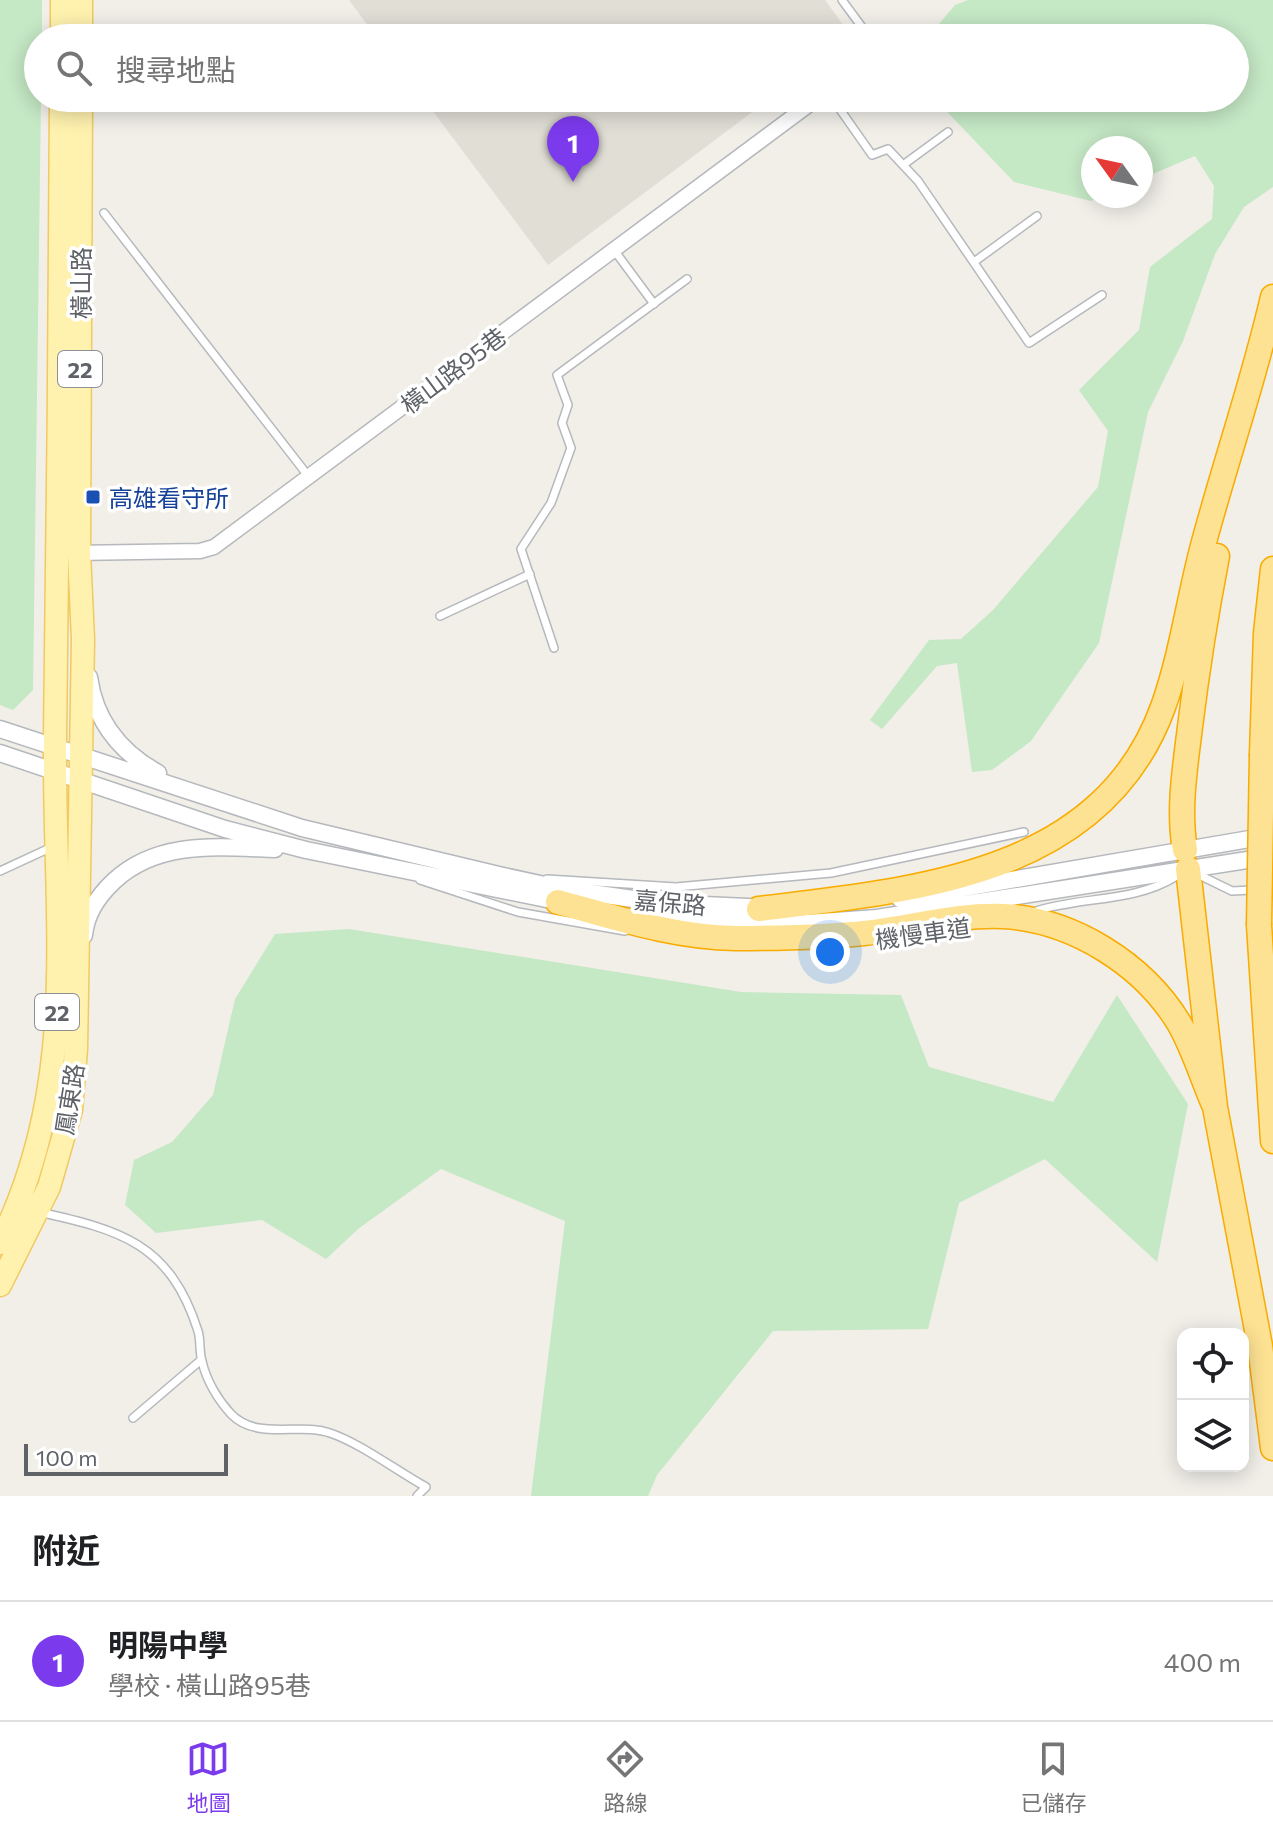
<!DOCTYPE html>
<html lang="zh-TW">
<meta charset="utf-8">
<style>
:root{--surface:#fff;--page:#f6f6f6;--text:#202124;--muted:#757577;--line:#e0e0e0;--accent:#7c3aed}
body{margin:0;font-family:Commissioner,"Noto Sans TC",sans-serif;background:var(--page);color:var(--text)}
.controls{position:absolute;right:24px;bottom:24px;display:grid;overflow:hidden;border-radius:16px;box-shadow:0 4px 20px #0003}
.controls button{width:72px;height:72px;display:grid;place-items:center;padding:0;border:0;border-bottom:2px solid var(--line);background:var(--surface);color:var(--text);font:40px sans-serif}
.compass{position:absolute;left:1081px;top:136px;width:72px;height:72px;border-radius:50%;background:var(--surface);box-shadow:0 4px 20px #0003;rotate:303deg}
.scale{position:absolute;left:24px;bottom:20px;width:204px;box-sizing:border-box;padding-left:8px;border:4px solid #5f6368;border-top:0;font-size:22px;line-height:28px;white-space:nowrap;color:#5f6368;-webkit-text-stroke:6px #fff;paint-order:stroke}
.you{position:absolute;left:830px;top:952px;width:28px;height:28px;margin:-20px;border:6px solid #fff;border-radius:50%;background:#1a73e8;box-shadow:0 0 0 12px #1a73e833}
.badge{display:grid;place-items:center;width:52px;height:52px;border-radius:50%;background:var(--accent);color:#fff;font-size:26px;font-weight:700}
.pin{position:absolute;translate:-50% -66px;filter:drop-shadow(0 2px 4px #0008)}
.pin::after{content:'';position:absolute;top:42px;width:28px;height:24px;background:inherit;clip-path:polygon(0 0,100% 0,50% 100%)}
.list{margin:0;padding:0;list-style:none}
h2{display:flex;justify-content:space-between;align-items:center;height:104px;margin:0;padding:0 32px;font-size:34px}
h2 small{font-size:26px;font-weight:400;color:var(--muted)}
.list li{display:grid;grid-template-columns:52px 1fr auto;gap:24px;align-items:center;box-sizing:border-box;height:120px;padding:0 32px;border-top:2px solid var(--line)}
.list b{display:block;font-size:30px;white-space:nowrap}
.list p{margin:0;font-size:26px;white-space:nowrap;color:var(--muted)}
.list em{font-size:26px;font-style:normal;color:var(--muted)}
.icon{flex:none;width:44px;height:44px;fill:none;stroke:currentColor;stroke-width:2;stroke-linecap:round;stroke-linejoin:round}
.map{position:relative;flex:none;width:1273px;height:1496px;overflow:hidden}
.search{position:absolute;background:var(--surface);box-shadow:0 4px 20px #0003;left:24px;right:24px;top:24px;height:88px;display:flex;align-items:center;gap:20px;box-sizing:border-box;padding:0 28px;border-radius:44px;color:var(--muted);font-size:30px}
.sheet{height:224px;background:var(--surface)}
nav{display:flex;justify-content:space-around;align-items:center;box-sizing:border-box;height:112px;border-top:2px solid var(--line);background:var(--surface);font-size:22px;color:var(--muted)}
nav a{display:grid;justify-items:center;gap:4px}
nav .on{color:var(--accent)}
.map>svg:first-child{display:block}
</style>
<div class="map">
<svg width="1273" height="1496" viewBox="0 0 1273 1496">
<rect width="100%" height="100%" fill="#f1efe8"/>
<path fill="#e1ded6" d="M349,0H825L852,37L377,38Z
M423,98H771L548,265Z"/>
<path fill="#c5e8c5" d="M0,0H42V38H38V98H41L33,690L13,710L0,705Z
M968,0H1273V187L1244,207L1215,254L1183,341L1148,412L1099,643L1031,741L992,770L972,772L957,663L937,666L882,729L870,720L929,640L961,639L993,610L1098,487L1108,431L1079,390L1139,330L1150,267L1212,219L1214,186L1195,156L1141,179V148H1093V196H1102L1091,201L1014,182L934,98H1235V38H927L955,5Z
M349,929L741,992L901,995L929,1067L1053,1102L1117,995L1188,1104L1157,1262L1045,1159L959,1203L928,1329L773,1331L657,1475L648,1496H531L565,1221L441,1169L358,1229L326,1259L262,1220L156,1233L125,1205L134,1160L172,1142L213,1095L235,999L275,934Z"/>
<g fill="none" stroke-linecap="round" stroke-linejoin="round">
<g stroke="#b5b8bc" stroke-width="10">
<path id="service" d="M842,0L870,38
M832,98L872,155L888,149L918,181L1029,343L1102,295
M903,165L948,132
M104,213L309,477
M614,250L654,304
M974,262L1037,216
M440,616L530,574
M554,648L521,549L551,503L571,448L562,423L568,405L557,375L687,279
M0,871L52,847
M1193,872L1232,891L1273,889
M547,879L676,887L831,873L1024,832
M420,880L518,912L625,931
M1033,912C1080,896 1133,903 1175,877
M39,1212C120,1230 170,1243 198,1331C201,1341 199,1352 202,1361C206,1380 218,1400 231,1414C257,1441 300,1422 330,1433C360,1443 397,1471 426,1487L417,1496
M133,1418L201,1360"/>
</g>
<g stroke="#b5b8bc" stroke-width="17">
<path id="minor" d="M74,553L200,551L214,547L818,98"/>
</g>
<g stroke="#b5b8bc" stroke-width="19">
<path id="tertiary" d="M89,677C95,721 120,752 158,773
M0,729L302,828L503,876L563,889L661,903L769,908
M0,753L225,829L306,850L566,903
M900,899L1273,835
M640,914L699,921L793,924L877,918L1273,856
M84,935C86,914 98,896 114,881C158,840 218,847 275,849"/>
</g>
<g stroke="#f2c960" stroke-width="25">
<path id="primary" d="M62,38V0
M81,38V0
M0,1243C82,1081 53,913 55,739C58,525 60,312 61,98
M0,1285L49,1187L71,1110L76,1049L83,639L79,553L81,98"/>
</g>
<g stroke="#f9ab00" stroke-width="27">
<path id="motorway" d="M1262,754L1266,633L1273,569
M1185,850C1178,810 1185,768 1190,727C1197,670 1206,613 1217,556
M1188,869L1215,1107L1260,1346L1273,1448
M558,902C617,918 674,937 736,938C778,938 823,937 864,933C910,928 957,914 1003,916C1073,920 1143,964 1179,1023C1194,1049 1203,1080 1215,1107
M759,909C912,890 1101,877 1163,707C1182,654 1189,597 1204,542C1226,460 1254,380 1273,297
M1259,925L1273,1141"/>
</g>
<use href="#service" stroke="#fff" stroke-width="7"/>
<use href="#minor" stroke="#fff" stroke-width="14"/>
<use href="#tertiary" stroke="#fff" stroke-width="16"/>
<use href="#primary" stroke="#fff2af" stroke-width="22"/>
<use href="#motorway" stroke="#fde293" stroke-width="24"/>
<g stroke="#f9ab00" stroke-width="27" stroke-linecap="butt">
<path id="motorway-bridge" d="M1259,925L1262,754"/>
</g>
<use href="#motorway-bridge" stroke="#fde293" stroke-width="24"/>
</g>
<rect fill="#1a4fb4" stroke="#fff" stroke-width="3" x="85" y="489" width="16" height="16" rx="4"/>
<g text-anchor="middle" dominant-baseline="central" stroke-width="7" stroke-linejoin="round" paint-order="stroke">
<g fill="#fff" stroke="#8f9295" stroke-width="2">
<rect x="58" y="351" width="44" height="36" rx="6"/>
<rect x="35" y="994" width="44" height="36" rx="6"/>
</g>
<g font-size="22" font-weight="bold" fill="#5f6368">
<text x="80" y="369">22</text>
<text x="57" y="1012">22</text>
</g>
<g font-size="24" fill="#5f6368" stroke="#fff">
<text transform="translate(80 283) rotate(-90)">橫山路</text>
<text transform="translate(453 370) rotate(-37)">橫山路95巷</text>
<text transform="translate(670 902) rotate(5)">嘉保路</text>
<text transform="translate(923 933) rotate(-8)">機慢車道</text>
<text transform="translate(69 1099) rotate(-81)">鳳東路</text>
</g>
<g font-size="24" fill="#164399" stroke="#fff" text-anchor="start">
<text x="109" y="497">高雄看守所</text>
</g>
</g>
</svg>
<div class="controls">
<button><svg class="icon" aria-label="locate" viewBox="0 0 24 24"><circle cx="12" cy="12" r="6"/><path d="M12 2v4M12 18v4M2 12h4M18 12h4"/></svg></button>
<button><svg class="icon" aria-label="layers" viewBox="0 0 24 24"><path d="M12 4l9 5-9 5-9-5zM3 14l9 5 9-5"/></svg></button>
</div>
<svg class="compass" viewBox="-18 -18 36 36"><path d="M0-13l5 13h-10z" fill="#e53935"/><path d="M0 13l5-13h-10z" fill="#757577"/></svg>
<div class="scale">100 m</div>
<div class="you"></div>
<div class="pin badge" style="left:573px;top:182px">1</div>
<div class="search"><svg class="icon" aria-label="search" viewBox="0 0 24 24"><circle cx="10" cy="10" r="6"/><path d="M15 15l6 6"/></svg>搜尋地點</div>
</div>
<section class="sheet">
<h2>附近<small></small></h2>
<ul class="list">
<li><span class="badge">1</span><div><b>明陽中學</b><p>學校 · 橫山路95巷</p></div><em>400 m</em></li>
</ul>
</section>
<nav>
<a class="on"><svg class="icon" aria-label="map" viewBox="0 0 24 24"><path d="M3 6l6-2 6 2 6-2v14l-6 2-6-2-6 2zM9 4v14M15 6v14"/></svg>地圖</a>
<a><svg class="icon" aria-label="directions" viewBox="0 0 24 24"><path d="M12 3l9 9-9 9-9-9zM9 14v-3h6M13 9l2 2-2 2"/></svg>路線</a>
<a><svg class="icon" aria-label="saved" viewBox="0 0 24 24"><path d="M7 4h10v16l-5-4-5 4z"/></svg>已儲存</a>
</nav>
